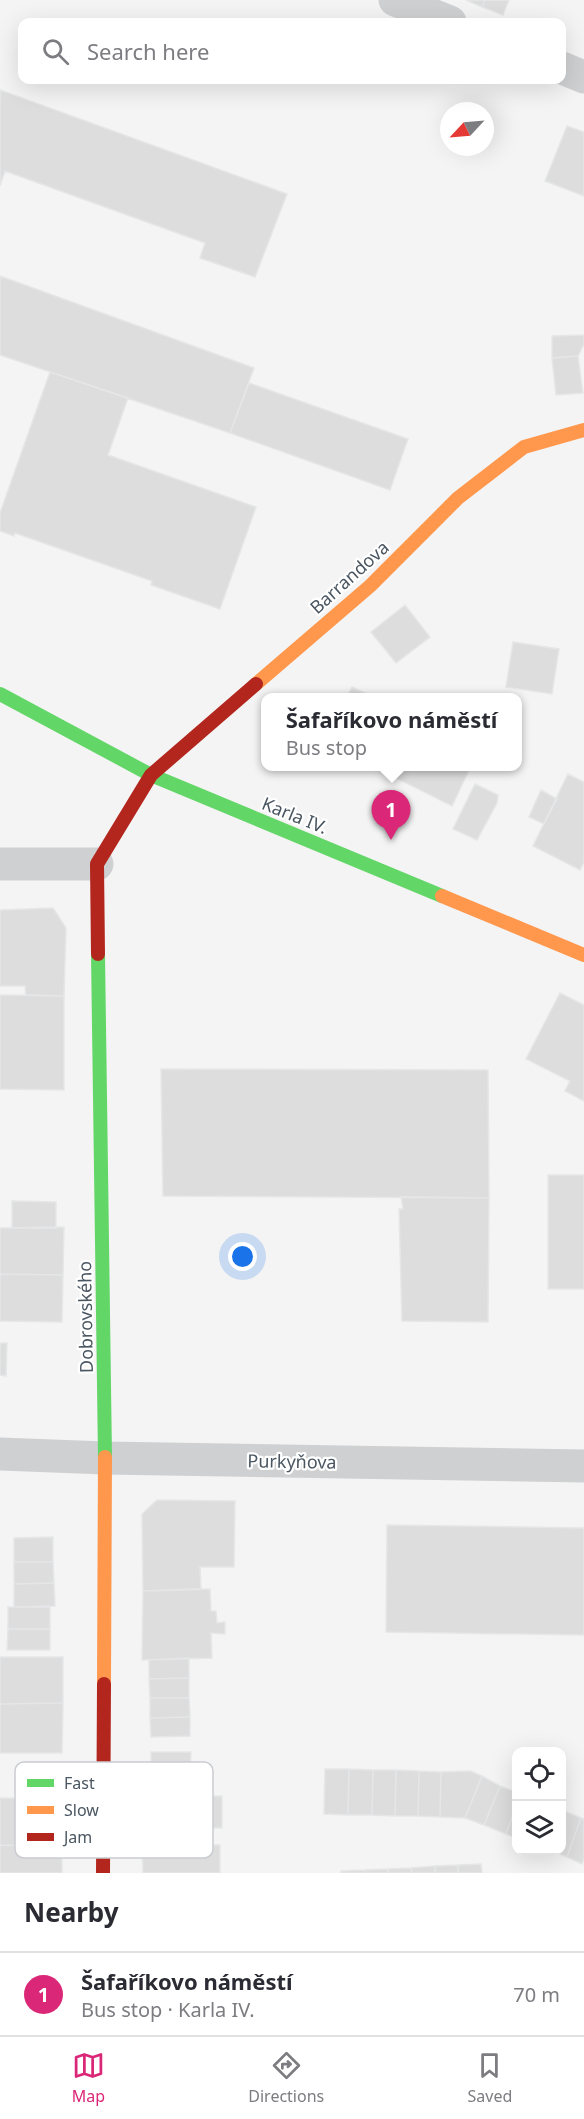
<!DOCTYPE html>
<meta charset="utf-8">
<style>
:root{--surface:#fff;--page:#f7f7f7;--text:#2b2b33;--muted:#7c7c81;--line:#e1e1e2;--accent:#db2777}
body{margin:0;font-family:"Noto Sans",sans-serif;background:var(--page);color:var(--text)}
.controls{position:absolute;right:18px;bottom:18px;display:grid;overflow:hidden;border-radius:12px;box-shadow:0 6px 24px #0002}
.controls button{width:54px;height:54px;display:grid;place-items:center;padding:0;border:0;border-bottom:2px solid var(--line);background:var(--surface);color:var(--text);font:30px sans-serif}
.compass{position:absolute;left:440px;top:102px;width:54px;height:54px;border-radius:50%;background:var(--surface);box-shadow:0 6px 24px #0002;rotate:244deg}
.you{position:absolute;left:243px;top:1257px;width:21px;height:21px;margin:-15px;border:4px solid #fff;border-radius:50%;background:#1a73e8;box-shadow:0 0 0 9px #1a73e833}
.badge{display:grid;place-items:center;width:39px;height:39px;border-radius:50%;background:var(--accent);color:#fff;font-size:20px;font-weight:700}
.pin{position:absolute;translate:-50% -50px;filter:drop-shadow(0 2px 3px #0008)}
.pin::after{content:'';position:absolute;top:32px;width:21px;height:18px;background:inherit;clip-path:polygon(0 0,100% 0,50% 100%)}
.popup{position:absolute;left:261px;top:693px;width:261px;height:78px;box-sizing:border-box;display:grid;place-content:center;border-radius:12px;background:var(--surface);filter:drop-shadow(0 2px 4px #0005);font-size:20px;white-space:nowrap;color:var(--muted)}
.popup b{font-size:22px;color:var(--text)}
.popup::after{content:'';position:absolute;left:50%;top:100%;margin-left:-12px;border:12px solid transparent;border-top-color:var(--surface)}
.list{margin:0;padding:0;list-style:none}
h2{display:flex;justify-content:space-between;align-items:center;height:78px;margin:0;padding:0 24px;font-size:26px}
h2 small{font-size:20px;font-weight:400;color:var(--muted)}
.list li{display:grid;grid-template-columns:39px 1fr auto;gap:18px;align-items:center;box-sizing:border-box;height:84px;padding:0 24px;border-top:2px solid var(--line)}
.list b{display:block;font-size:22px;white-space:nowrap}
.list p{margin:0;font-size:20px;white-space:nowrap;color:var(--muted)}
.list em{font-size:20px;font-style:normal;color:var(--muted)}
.icon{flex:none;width:33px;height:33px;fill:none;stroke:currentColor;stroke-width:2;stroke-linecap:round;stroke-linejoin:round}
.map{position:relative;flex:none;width:584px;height:1873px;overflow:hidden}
.search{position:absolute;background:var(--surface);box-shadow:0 6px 24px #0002;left:18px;right:18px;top:18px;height:66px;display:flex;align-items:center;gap:15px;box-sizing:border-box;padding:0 21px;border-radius:12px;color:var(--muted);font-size:22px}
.sheet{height:162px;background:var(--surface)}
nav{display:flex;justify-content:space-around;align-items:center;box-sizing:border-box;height:84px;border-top:2px solid var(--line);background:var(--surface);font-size:16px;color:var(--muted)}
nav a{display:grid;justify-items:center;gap:3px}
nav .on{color:var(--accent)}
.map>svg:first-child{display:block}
</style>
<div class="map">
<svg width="584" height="1873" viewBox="0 0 584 1873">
<rect width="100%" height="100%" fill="#f4f4f4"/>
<path fill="#ddddde" stroke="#e5e6e7" stroke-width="1.5" d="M466,0H485L482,7Z
M485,0H509L503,15L482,7Z
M0,90L287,194L255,277L200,258L205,243L5,171L0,186Z
M567,126L584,132V196L545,181Z
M0,276L254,368L230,433L0,355Z
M584,335V344L578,356L552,358V336Z
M578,356L583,393L556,395L552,358Z
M50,372L128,398L108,455L256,507L220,609L151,585L152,581L15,533L14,536L0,531V513Z
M249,383L408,439L390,490L230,433Z
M405,605L430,637L396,663L371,632Z
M513,642L559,649L552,694L506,687Z
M352,687L375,698H346Z
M373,766H400L394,777Z
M400,766H471L452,806L394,777Z
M568,774L584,782V862L580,870L533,846Z
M475,784L498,795L497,803L477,840L453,829Z
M541,790L557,799L544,824L529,817Z
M53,908L66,928L64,996L26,995L25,986H0V910Z
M560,993L584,1005V1101L565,1091L570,1081L526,1059Z
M0,995L64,996V1090L0,1089Z
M161,1069L488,1070L489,1198L163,1196Z
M548,1175H584V1289H548Z
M401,1197L489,1198L488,1322L402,1321L399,1209H403Z
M12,1201L56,1202V1228H12Z
M64,1227L63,1275L0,1274V1228Z
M0,1274L63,1275L62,1322L0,1321Z
M0,1343H7L6,1376L0,1375Z
M157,1500L235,1501L234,1567H200L201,1589L143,1591L142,1514Z
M387,1525L584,1528V1635L386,1632Z
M53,1537V1562H14V1538Z
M14,1562H53L54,1583L14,1584Z
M54,1583L55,1606L14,1607V1584Z
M210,1589L211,1611H216L217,1623L225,1622V1634L211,1633L212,1658L142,1660L143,1591Z
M8,1607H50V1629H8Z
M8,1629H50V1650H7Z
M0,1657H63V1703L0,1704Z
M189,1658V1678L149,1679V1660Z
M189,1678V1698H150L149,1679Z
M150,1698H189L190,1717L150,1718Z
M63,1703L62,1753H0V1704Z
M190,1717V1736L151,1737L150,1718Z
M151,1752H191L190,1775H151Z
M325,1769H349L348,1815L324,1814Z
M349,1769L373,1770L372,1815H348Z
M373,1770H396L395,1816L372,1815Z
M396,1770L419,1771L418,1816H395Z
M419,1771L441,1772L440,1817L418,1816Z
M470,1771L482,1776L465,1818L440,1817L441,1772Z
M151,1775H190L191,1796H151Z
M482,1776L500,1786L484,1825L465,1818Z
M500,1786L516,1792V1806L506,1834L484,1825Z
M143,1796H222V1828H211V1845L142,1844Z
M0,1798L62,1799V1846L0,1845Z
M516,1806V1838L506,1834Z
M562,1810L581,1818L567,1857L549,1850H562Z
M581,1818L584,1819V1859L582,1864L567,1857Z
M142,1844L220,1845V1873H143Z
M0,1845L62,1846V1873H0Z
M481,1864L482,1873H458V1865Z
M458,1865V1873H435V1866Z
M435,1866V1873H412L411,1868Z
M411,1868L412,1873H388V1869Z
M388,1869V1873H365V1870Z
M365,1870V1873H341V1871Z"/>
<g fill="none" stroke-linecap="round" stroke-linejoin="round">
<path stroke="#ced0d2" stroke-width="33" d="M395,0L450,22
M562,68L584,77
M0,864H97
M0,1454L105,1458L584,1466"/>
<path stroke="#63d668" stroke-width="14" d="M0,694L151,775L442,896
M98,954L105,1457"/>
<path stroke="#ff974d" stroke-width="14" d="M256,684L370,586L458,498L524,447L584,430
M442,896L584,955
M104,1684L105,1457"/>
<path stroke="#b3261e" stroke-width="14" d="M98,954L97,864L151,775L256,684
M103,1873L104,1684"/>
</g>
<g text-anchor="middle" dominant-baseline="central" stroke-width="4.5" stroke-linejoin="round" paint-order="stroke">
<g font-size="18" fill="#4a5661" stroke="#fff">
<text transform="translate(349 577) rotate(-42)">Barrandova</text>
<text transform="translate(295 815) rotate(22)">Karla IV.</text>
<text transform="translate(85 1317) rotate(-91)">Dobrovského</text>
<text transform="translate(292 1461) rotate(1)">Purkyňova</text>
</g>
</g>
<rect x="15" y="1762" width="198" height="96" rx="9" fill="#fff" stroke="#c9ccd0" stroke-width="1.5"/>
<rect x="27" y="1779" width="27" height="8" fill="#63d668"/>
<rect x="27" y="1806" width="27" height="8" fill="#ff974d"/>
<rect x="27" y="1833" width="27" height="8" fill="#b3261e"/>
<g font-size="16" fill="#4a5661">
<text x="64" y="1789">Fast</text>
<text x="64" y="1816">Slow</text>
<text x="64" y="1843">Jam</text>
</g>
</svg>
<div class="controls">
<button><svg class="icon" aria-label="locate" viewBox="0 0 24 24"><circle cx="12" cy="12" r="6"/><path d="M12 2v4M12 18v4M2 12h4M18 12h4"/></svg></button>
<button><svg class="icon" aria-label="layers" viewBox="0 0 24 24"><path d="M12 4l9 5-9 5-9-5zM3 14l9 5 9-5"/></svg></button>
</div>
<svg class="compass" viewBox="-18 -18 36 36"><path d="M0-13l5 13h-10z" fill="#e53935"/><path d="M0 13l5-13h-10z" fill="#7c7c81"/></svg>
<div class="you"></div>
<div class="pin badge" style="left:391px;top:840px">1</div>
<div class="popup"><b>Šafaříkovo náměstí</b>Bus stop</div>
<div class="search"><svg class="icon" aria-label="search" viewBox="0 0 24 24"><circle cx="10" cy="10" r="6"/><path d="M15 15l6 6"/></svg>Search here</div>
</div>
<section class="sheet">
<h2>Nearby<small></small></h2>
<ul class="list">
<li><span class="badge">1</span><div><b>Šafaříkovo náměstí</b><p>Bus stop · Karla IV.</p></div><em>70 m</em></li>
</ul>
</section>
<nav>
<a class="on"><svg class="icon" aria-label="map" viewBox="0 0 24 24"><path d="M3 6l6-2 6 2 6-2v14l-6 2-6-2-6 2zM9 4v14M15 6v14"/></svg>Map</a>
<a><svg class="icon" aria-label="directions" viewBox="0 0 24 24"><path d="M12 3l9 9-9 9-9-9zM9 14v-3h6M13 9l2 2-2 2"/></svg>Directions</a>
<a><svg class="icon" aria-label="saved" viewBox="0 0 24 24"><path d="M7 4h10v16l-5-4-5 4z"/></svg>Saved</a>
</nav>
